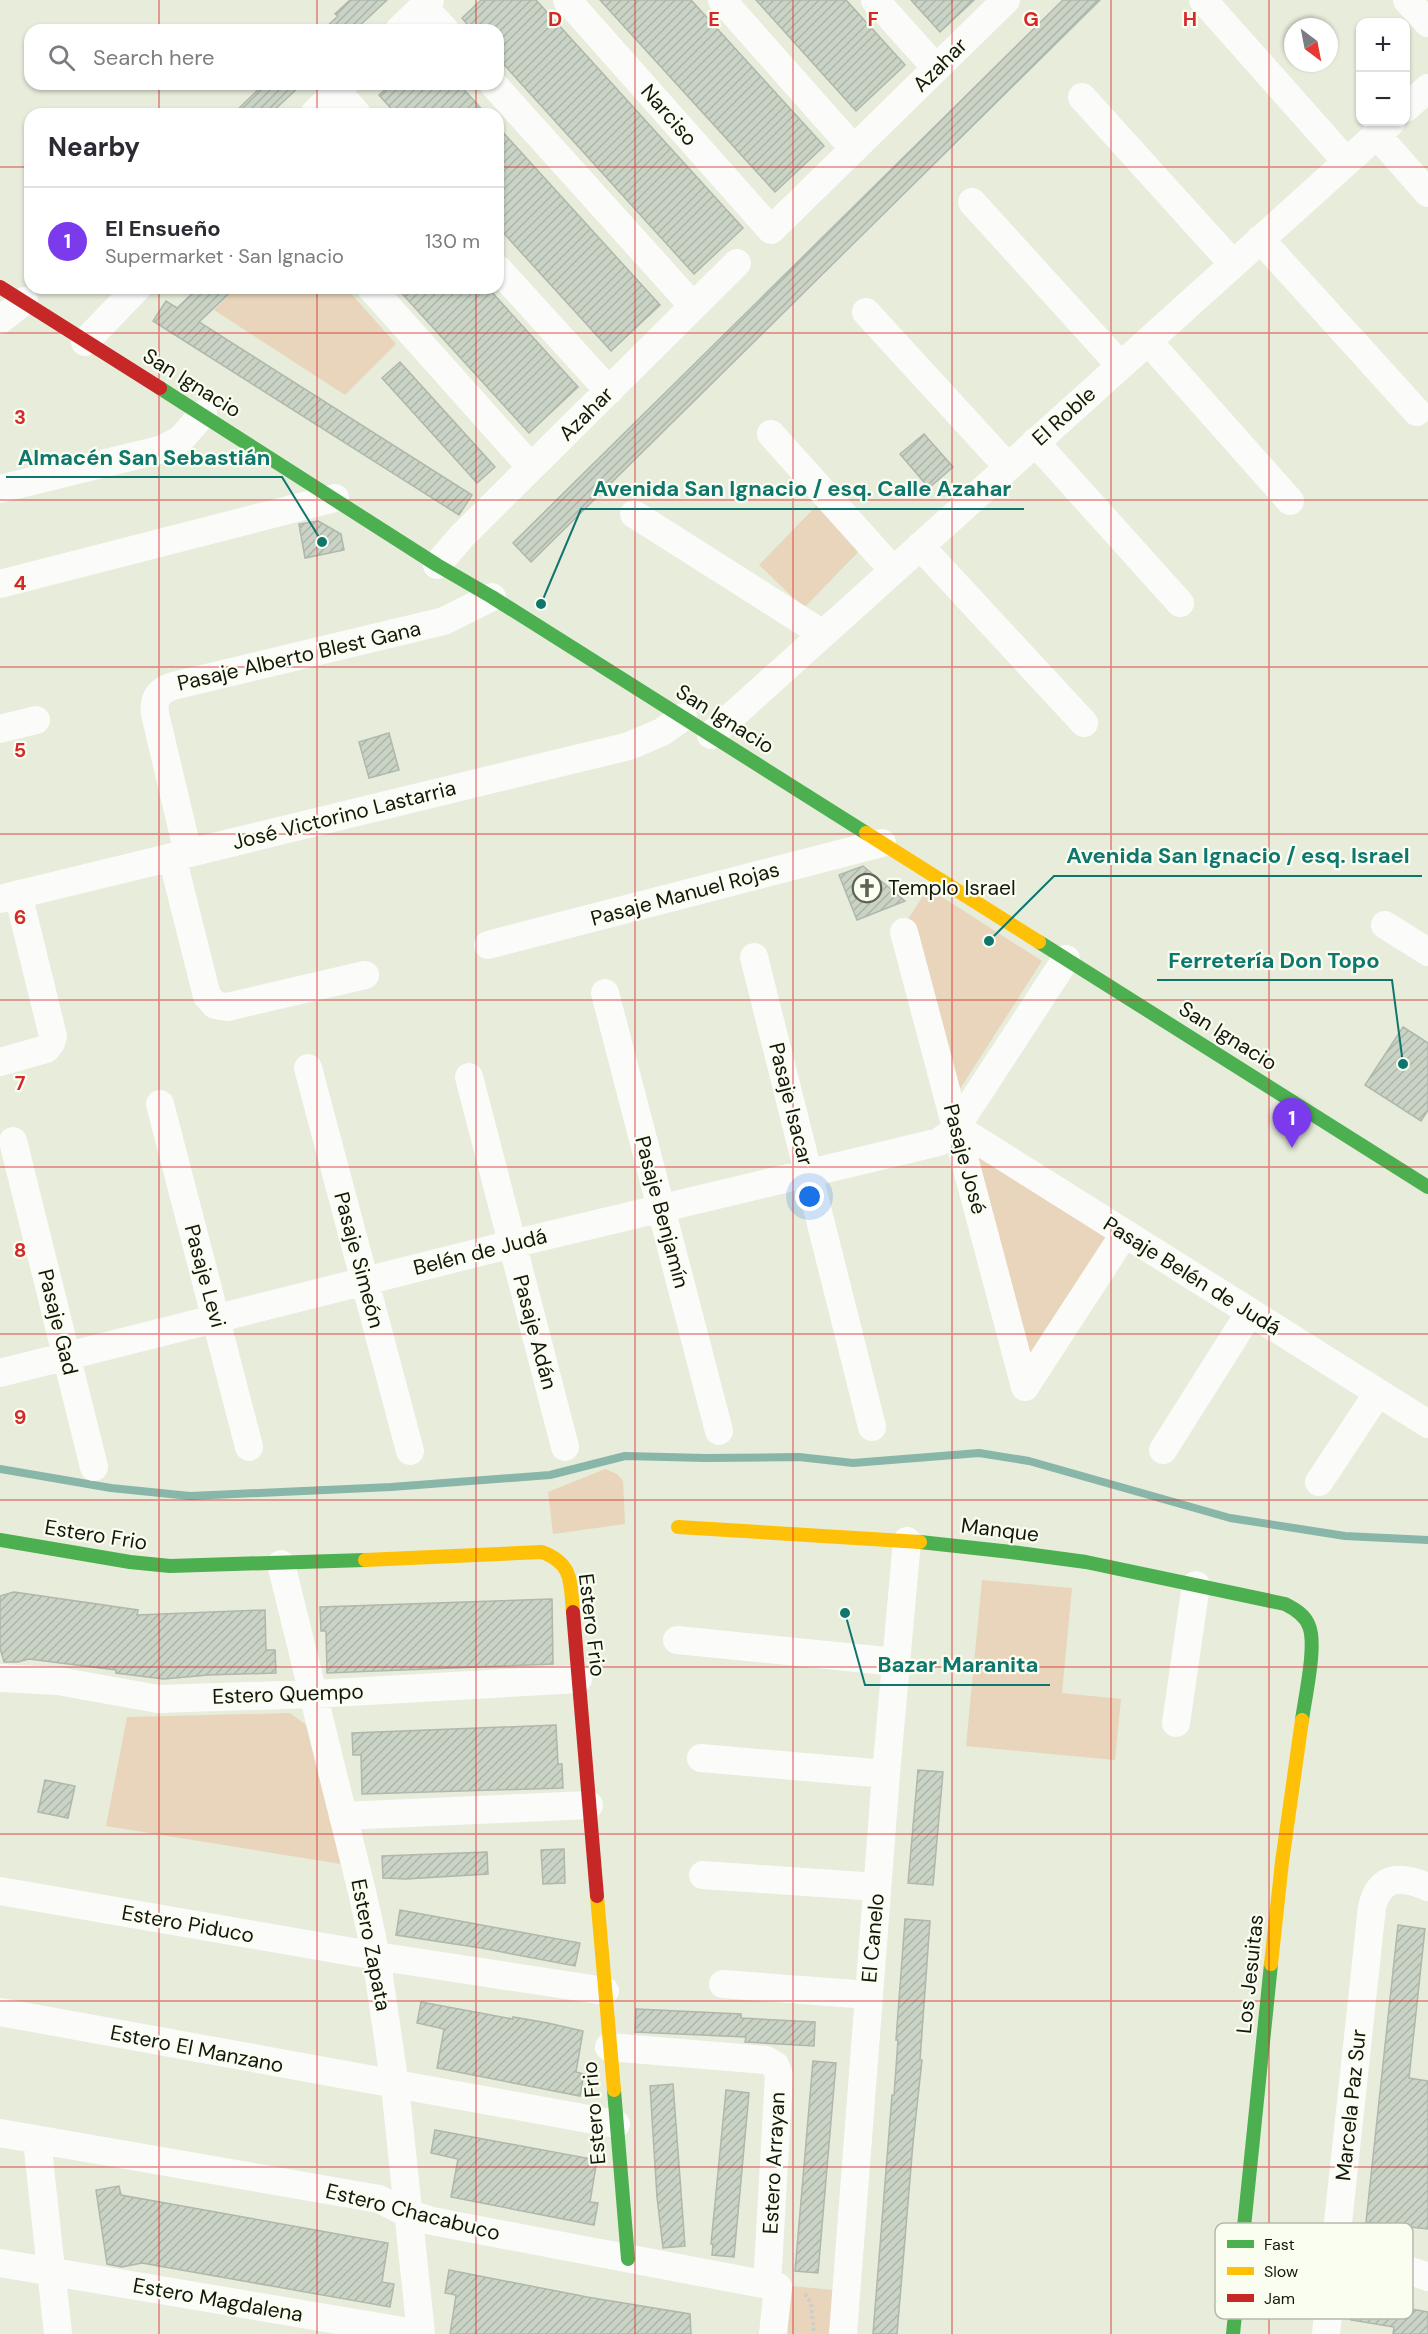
<!DOCTYPE html>
<meta charset="utf-8">
<style>
:root{--surface:#fff;--page:#f2f2f3;--text:#2b2b33;--muted:#7c7c81;--line:#e1e1e2;--accent:#7c3aed}
body{margin:0;font-family:"DM Sans",sans-serif;background:var(--page);color:var(--text)}
.controls{position:absolute;right:18px;top:18px;display:grid;overflow:hidden;border-radius:12px;box-shadow:0 2px 4px #0004}
.controls button{width:54px;height:54px;display:grid;place-items:center;padding:0;border:0;border-bottom:2px solid var(--line);background:var(--surface);color:var(--text);font:30px sans-serif}
.compass{position:absolute;left:1284px;top:18px;width:54px;height:54px;border-radius:50%;background:var(--surface);box-shadow:0 2px 4px #0004;rotate:148deg}
.you{position:absolute;left:810px;top:1197px;width:21px;height:21px;margin:-15px;border:4px solid #fff;border-radius:50%;background:#1a73e8;box-shadow:0 0 0 9px #1a73e833}
.badge{display:grid;place-items:center;width:39px;height:39px;border-radius:50%;background:var(--accent);color:#fff;font-size:20px;font-weight:700}
.pin{position:absolute;translate:-50% -50px;filter:drop-shadow(0 2px 3px #0008)}
.pin::after{content:'';position:absolute;top:32px;width:21px;height:18px;background:inherit;clip-path:polygon(0 0,100% 0,50% 100%)}
.list{margin:0;padding:0;list-style:none}
h2{display:flex;justify-content:space-between;align-items:center;height:78px;margin:0;padding:0 24px;font-size:26px}
h2 small{font-size:20px;font-weight:400;color:var(--muted)}
.list li{display:grid;grid-template-columns:39px 1fr auto;gap:18px;align-items:center;box-sizing:border-box;height:108px;padding:0 24px;border-top:2px solid var(--line)}
.list b{display:block;font-size:22px;white-space:nowrap}
.list p{margin:0;font-size:20px;white-space:nowrap;color:var(--muted)}
.list em{font-size:20px;font-style:normal;color:var(--muted)}
.icon{flex:none;width:33px;height:33px;fill:none;stroke:currentColor;stroke-width:2;stroke-linecap:round;stroke-linejoin:round}
.map{position:relative;flex:none;width:1428px;height:2334px;overflow:hidden}
.search{position:absolute;background:var(--surface);box-shadow:0 2px 4px #0004;left:24px;top:24px;width:480px;height:66px;display:flex;align-items:center;gap:15px;box-sizing:border-box;padding:0 21px;border-radius:18px;color:var(--muted);font-size:22px}
.panel{position:absolute;background:var(--surface);box-shadow:0 2px 4px #0004;left:24px;top:108px;width:480px;height:186px;border-radius:18px}
.map>svg:first-child{display:block}
</style>
<div class="map">
<svg width="1428" height="2334" viewBox="0 0 1428 2334">
<defs>
<pattern id="building-hatch" width="6" height="6" patternUnits="userSpaceOnUse" patternTransform="scale(1.5)"><rect width="6" height="6" fill="#cad4c6"/><path d="M-1 1l2-2M0 6l6-6M5 7l2-2" fill="none" stroke="#adb5a9"/></pattern>
</defs>
<rect width="100%" height="100%" fill="#e7ecdb"/>
<path fill="#e9d5bb" d="M236,288H346L396,344L345,395L214,310Z
M817,505L862,548L804,608L759,565Z
M928,888L1042,961L958,1092L901,930Z
M972,1140L1110,1230L1024,1362Z
M605,1469L617,1474L623,1481L625,1524L553,1534L548,1492Z
M982,1580L1072,1588L1062,1693L1121,1699L1115,1760L966,1746Z
M290,1713L306,1725L341,1864L106,1826L127,1717Z
M791,2286L834,2290L830,2334H786Z"/>
<g fill="none" stroke-linecap="round" stroke-linejoin="round">
<path stroke="#88b6a8" stroke-width="8" d="M0,1469L111,1488L190,1496L391,1487L550,1475L625,1456L706,1458L799,1457L853,1463L979,1453L1029,1461L1230,1518L1345,1536L1428,1540"/>
</g>
<path fill="url(#building-hatch)" stroke="#b0b7ac" stroke-width="1.5" d="M350,0H387L355,30H323L338,16L335,14Z
M481,0H536L743,228L694,274L498,58V30H472L462,18Z
M600,0H691L824,146L775,192Z
M756,0H846L905,65L856,111Z
M911,0H974L940,32Z
M1063,0H1100L531,562L513,543Z
M264,84H302L270,114H233Z
M391,84H459L486,114H396L379,95Z
M498,127L660,305L611,351L498,227Z
M198,288H235L199,322L472,495L459,515L153,321L166,301L177,308Z
M397,288H488L578,387L529,433Z
M400,362L495,467L477,483L382,378Z
M924,434L953,467L929,488L900,454Z
M318,521L341,534L344,550L305,558L299,524Z
M389,733L399,770L369,778L359,742Z
M863,866L905,901L857,920L839,875Z
M1403,1027L1428,1043V1110L1421,1121L1365,1085Z
M14,1592L138,1610L137,1615L265,1610L266,1650H275L276,1673L208,1675L164,1679L116,1673V1670L29,1659L18,1662H4L0,1648V1596Z
M552,1599L553,1664L327,1673L326,1631H321L320,1607Z
M556,1725L558,1764H562L563,1788L362,1794L361,1755H353L352,1733Z
M918,1770L943,1772L933,1885L908,1883Z
M45,1780L75,1786L68,1818L38,1812Z
M564,1849L565,1883L543,1884L541,1850Z
M487,1852L488,1874L406,1879L383,1878L382,1856Z
M400,1910L580,1943L575,1966L481,1948L396,1935Z
M905,1919L930,1921L920,2060H922L913,2143L897,2334H873L892,2095H894L898,2040H896Z
M1398,1925L1425,1929L1409,2078L1428,2081V2229L1366,2222Z
M421,2002L513,2019V2017L548,2023L583,2031L576,2072L584,2074L580,2096L437,2068L444,2029L417,2023Z
M636,2009L741,2014V2018L815,2022L814,2046L745,2042L746,2037L635,2032Z
M813,2061L836,2063L818,2273L795,2271Z
M673,2084L685,2246L663,2248L657,2197L650,2086Z
M726,2090L749,2093L734,2257L712,2255L713,2244H711Z
M435,2130L597,2160L590,2202L598,2203L594,2225L451,2197L458,2159L431,2153Z
M119,2186L121,2195L388,2243L382,2282L394,2284L390,2307L142,2263L122,2267L107,2264L96,2190Z
M449,2270L587,2297L690,2314L691,2334H450L456,2295L445,2293Z
M1356,2293L1390,2298L1389,2305L1428,2312V2334H1393L1394,2327L1351,2320Z"/>
<g fill="none" stroke-linecap="round" stroke-linejoin="round">
<path stroke="#cdcdc9" stroke-width="4" stroke-dasharray="3 3" stroke-linecap="butt" d="M805,2294L811,2303L814,2334"/>
<path stroke="#fbfcfa" stroke-width="28" d="M567,0L771,230L1006,0
M722,0L854,149
M875,0L936,68
M1203,0L1346,161
M1407,0L1428,23
M423,6L445,30
M399,30L430,0
M493,84L693,306
M337,91L357,114
M1082,97L1233,264
M1406,108L1428,88
M314,114L344,84
M1376,134L1428,193
M972,202L1120,365
M1260,239L1417,412
M498,269L609,391
M371,288L531,467
M866,312L1008,467
M0,320L24,301
M1148,341L1290,501
M85,342L137,288
M771,434L893,570
M1035,442L1180,603
M0,489L163,449L181,439L203,414
M634,514L823,634
M920,546L1084,723
M437,565L462,536L737,263
M0,584L335,498
M0,729L36,720
M711,735L1391,122
M188,853L155,714C153,699 158,691 173,686L444,621L492,597
M172,857L207,996L215,1005L227,1007L365,975
M0,899L629,746L662,732L683,717
M1385,925L1428,952
M904,932L1025,1387
M488,945L882,843
M754,957L872,1427
M605,993L719,1431
M0,1062L46,1049L51,1043L53,1036L18,894
M308,1068L410,1451
M469,1077L565,1447
M160,1104L249,1447
M956,1127L1428,1424
M13,1141L94,1467
M0,1373L512,1244L939,1142L953,1132L1066,959
M1025,1387L1125,1233
M1163,1450L1250,1312
M1319,1482L1378,1393
M281,1564L363,1896L376,1956L395,2086L421,2334
M677,1640L896,1662
M0,1678L58,1681L158,1699L314,1694L578,1679
M1176,1723L1196,1585
M701,1758L886,1774
M343,1816L589,1805
M703,1875L877,1887
M0,1891L376,1956L605,1991
M723,1984L869,1995
M0,2012L616,2124
M609,2047L766,2060L775,2065L779,2075L767,2285
M0,2133L379,2199L407,2213L432,2221L778,2287L773,2334
M37,2140L58,2334
M1336,2244L1428,2277
M0,2263L421,2334
M843,2334L886,1774L907,1541
M1326,2334L1372,1907C1380,1874 1402,1876 1428,1887"/>
<path stroke="#4caf50" stroke-width="14" d="M160,388L437,565L492,597L866,833
M1039,942L1428,1187
M0,1540L130,1562L170,1566L365,1560
M920,1542L1011,1552L1086,1562L1285,1604C1295,1609 1305,1615 1309,1626C1317,1645 1305,1697 1302,1720
M614,2090L628,2259
M1233,2334L1271,1964"/>
<path stroke="#ffc107" stroke-width="14" d="M866,833L1039,942
M678,1527L920,1542
M365,1560L542,1552C574,1564 570,1583 573,1612
M597,1896L614,2090
M1271,1964L1282,1862L1302,1720"/>
<path stroke="#c62828" stroke-width="14" d="M0,287L160,388
M573,1612L597,1896"/>
</g>
<path fill="none" stroke="#d62828" stroke-width="1.5" stroke-opacity="0.55" d="M159,0V30M317,0V30M476,0V30M635,0V2334M793,0V2334M952,0V2334M1111,0V2334M1269,0V2334M159,84V114M317,84V114M476,84V114M0,167H30M498,167H1428M159,288V2334M317,288V2334M476,288V2334M0,333H1428M0,500H1428M0,667H1428M0,834H1428M0,1000H1428M0,1167H1428M0,1334H1428M0,1500H1428M0,1667H1428M0,1834H1428M0,2001H1428M0,2167H1428"/>
<defs>
<g id="church-ring" transform="scale(1.5)"><circle r="9.5" fill="#fafef1" stroke="#5e6254" stroke-width="1.5"/><path d="M-1.2-6h2.4v3.5h3.3v2.4h-3.3V6h-2.4V-.1h-3.3v-2.4h3.3Z" fill="#5e6254"/></g>
</defs>
<g fill-rule="evenodd">
<use href="#church-ring" x="867" y="888"/>
</g>
<g text-anchor="middle" dominant-baseline="central" stroke-width="4.5" stroke-linejoin="round" paint-order="stroke">
<g font-size="21" fill="#14170c" stroke="#fafef1">
<text transform="translate(940 65) rotate(-45)">Azahar</text>
<text transform="translate(669 115) rotate(49)">Narciso</text>
<text transform="translate(192 383) rotate(32)">San Ignacio</text>
<text transform="translate(586 414) rotate(-45)">Azahar</text>
<text transform="translate(1064 416) rotate(-42)">El Roble</text>
<text transform="translate(299 656) rotate(-13)">Pasaje Alberto Blest Gana</text>
<text transform="translate(725 719) rotate(32)">San Ignacio</text>
<text transform="translate(344 815) rotate(-14)">José Victorino Lastarria</text>
<text transform="translate(685 894) rotate(-15)">Pasaje Manuel Rojas</text>
<text transform="translate(1228 1036) rotate(32)">San Ignacio</text>
<text transform="translate(791 1104) rotate(76)">Pasaje Isacar</text>
<text transform="translate(965 1159) rotate(75)">Pasaje José</text>
<text transform="translate(662 1212) rotate(75)">Pasaje Benjamín</text>
<text transform="translate(480 1252) rotate(-14)">Belén de Judá</text>
<text transform="translate(359 1260) rotate(75)">Pasaje Simeón</text>
<text transform="translate(205 1276) rotate(75)">Pasaje Levi</text>
<text transform="translate(1192 1276) rotate(32)">Pasaje Belén de Judá</text>
<text transform="translate(58 1322) rotate(76)">Pasaje Gad</text>
<text transform="translate(535 1332) rotate(75)">Pasaje Adán</text>
<text transform="translate(1000 1530) rotate(7)">Manque</text>
<text transform="translate(96 1535) rotate(9)">Estero Frio</text>
<text transform="translate(592 1625) rotate(83)">Estero Frio</text>
<text transform="translate(288 1694) rotate(-2)">Estero Quempo</text>
<text transform="translate(188 1924) rotate(10)">Estero Piduco</text>
<text transform="translate(873 1938) rotate(-85)">El Canelo</text>
<text transform="translate(371 1945) rotate(79)">Estero Zapata</text>
<text transform="translate(1250 1974) rotate(-84)">Los Jesuitas</text>
<text transform="translate(197 2049) rotate(11)">Estero El Manzano</text>
<text transform="translate(1351 2105) rotate(-84)">Marcela Paz Sur</text>
<text transform="translate(594 2113) rotate(-95)">Estero Frio</text>
<text transform="translate(774 2163) rotate(-87)">Estero Arrayan</text>
<text transform="translate(413 2212) rotate(14)">Estero Chacabuco</text>
<text transform="translate(218 2300) rotate(10)">Estero Magdalena</text>
</g>
<g font-size="21" fill="#14170c" stroke="#fafef1" text-anchor="start">
<text x="888" y="888">Templo Israel</text>
</g>
</g>
<rect x="1215" y="2223" width="198" height="96" rx="9" fill="#fafef1" stroke="#b5b9ac" stroke-width="1.5"/>
<rect x="1227" y="2240" width="27" height="8" fill="#4caf50"/>
<rect x="1227" y="2267" width="27" height="8" fill="#ffc107"/>
<rect x="1227" y="2294" width="27" height="8" fill="#c62828"/>
<g font-size="16" fill="#14170c">
<text x="1264" y="2250">Fast</text>
<text x="1264" y="2277">Slow</text>
<text x="1264" y="2304">Jam</text>
</g>
<g font-size="20" text-anchor="middle" font-weight="bold" fill="#d62828" stroke="#fafef1" stroke-width="4.5" stroke-linejoin="round" paint-order="stroke">
<text x="555" y="26">D</text>
<text x="714" y="26">E</text>
<text x="873" y="26">F</text>
<text x="1031" y="26">G</text>
<text x="1190" y="26">H</text>
<text x="20" y="424">3</text>
<text x="20" y="590">4</text>
<text x="20" y="757">5</text>
<text x="20" y="924">6</text>
<text x="20" y="1090">7</text>
<text x="20" y="1257">8</text>
<text x="20" y="1424">9</text>
</g>
<path fill="none" stroke="#0f766e" stroke-width="2" d="M322 542L282 477H6M541 604L581 509H1024M989 941L1054 876H1422M1403 1064L1392 980H1157M845 1613L865 1685H1050"/>
<g fill="#0f766e" stroke="#fafef1" stroke-width="2">
<circle cx="322" cy="542" r="6"/>
<circle cx="541" cy="604" r="6"/>
<circle cx="989" cy="941" r="6"/>
<circle cx="1403" cy="1064" r="6"/>
<circle cx="845" cy="1613" r="6"/>
</g>
<g font-size="22" text-anchor="middle" font-weight="bold" fill="#0f766e" stroke="#fafef1" stroke-width="4.5" stroke-linejoin="round" paint-order="stroke">
<text x="144" y="465">Almacén San Sebastián</text>
<text x="802" y="496">Avenida San Ignacio / esq. Calle Azahar</text>
<text x="1238" y="863">Avenida San Ignacio / esq. Israel</text>
<text x="1274" y="968">Ferretería Don Topo</text>
<text x="958" y="1672">Bazar Maranita</text>
</g>
</svg>
<div class="controls">
<button>+</button>
<button>−</button>
</div>
<svg class="compass" viewBox="-18 -18 36 36"><path d="M0-13l5 13h-10z" fill="#e53935"/><path d="M0 13l5-13h-10z" fill="#7c7c81"/></svg>
<div class="you"></div>
<div class="pin badge" style="left:1292px;top:1148px">1</div>
<div class="search"><svg class="icon" aria-label="search" viewBox="0 0 24 24"><circle cx="10" cy="10" r="6"/><path d="M15 15l6 6"/></svg>Search here</div>
<section class="panel">
<h2>Nearby<small></small></h2>
<ul class="list">
<li><span class="badge">1</span><div><b>El Ensueño</b><p>Supermarket · San Ignacio</p></div><em>130 m</em></li>
</ul>
</section>
</div>
